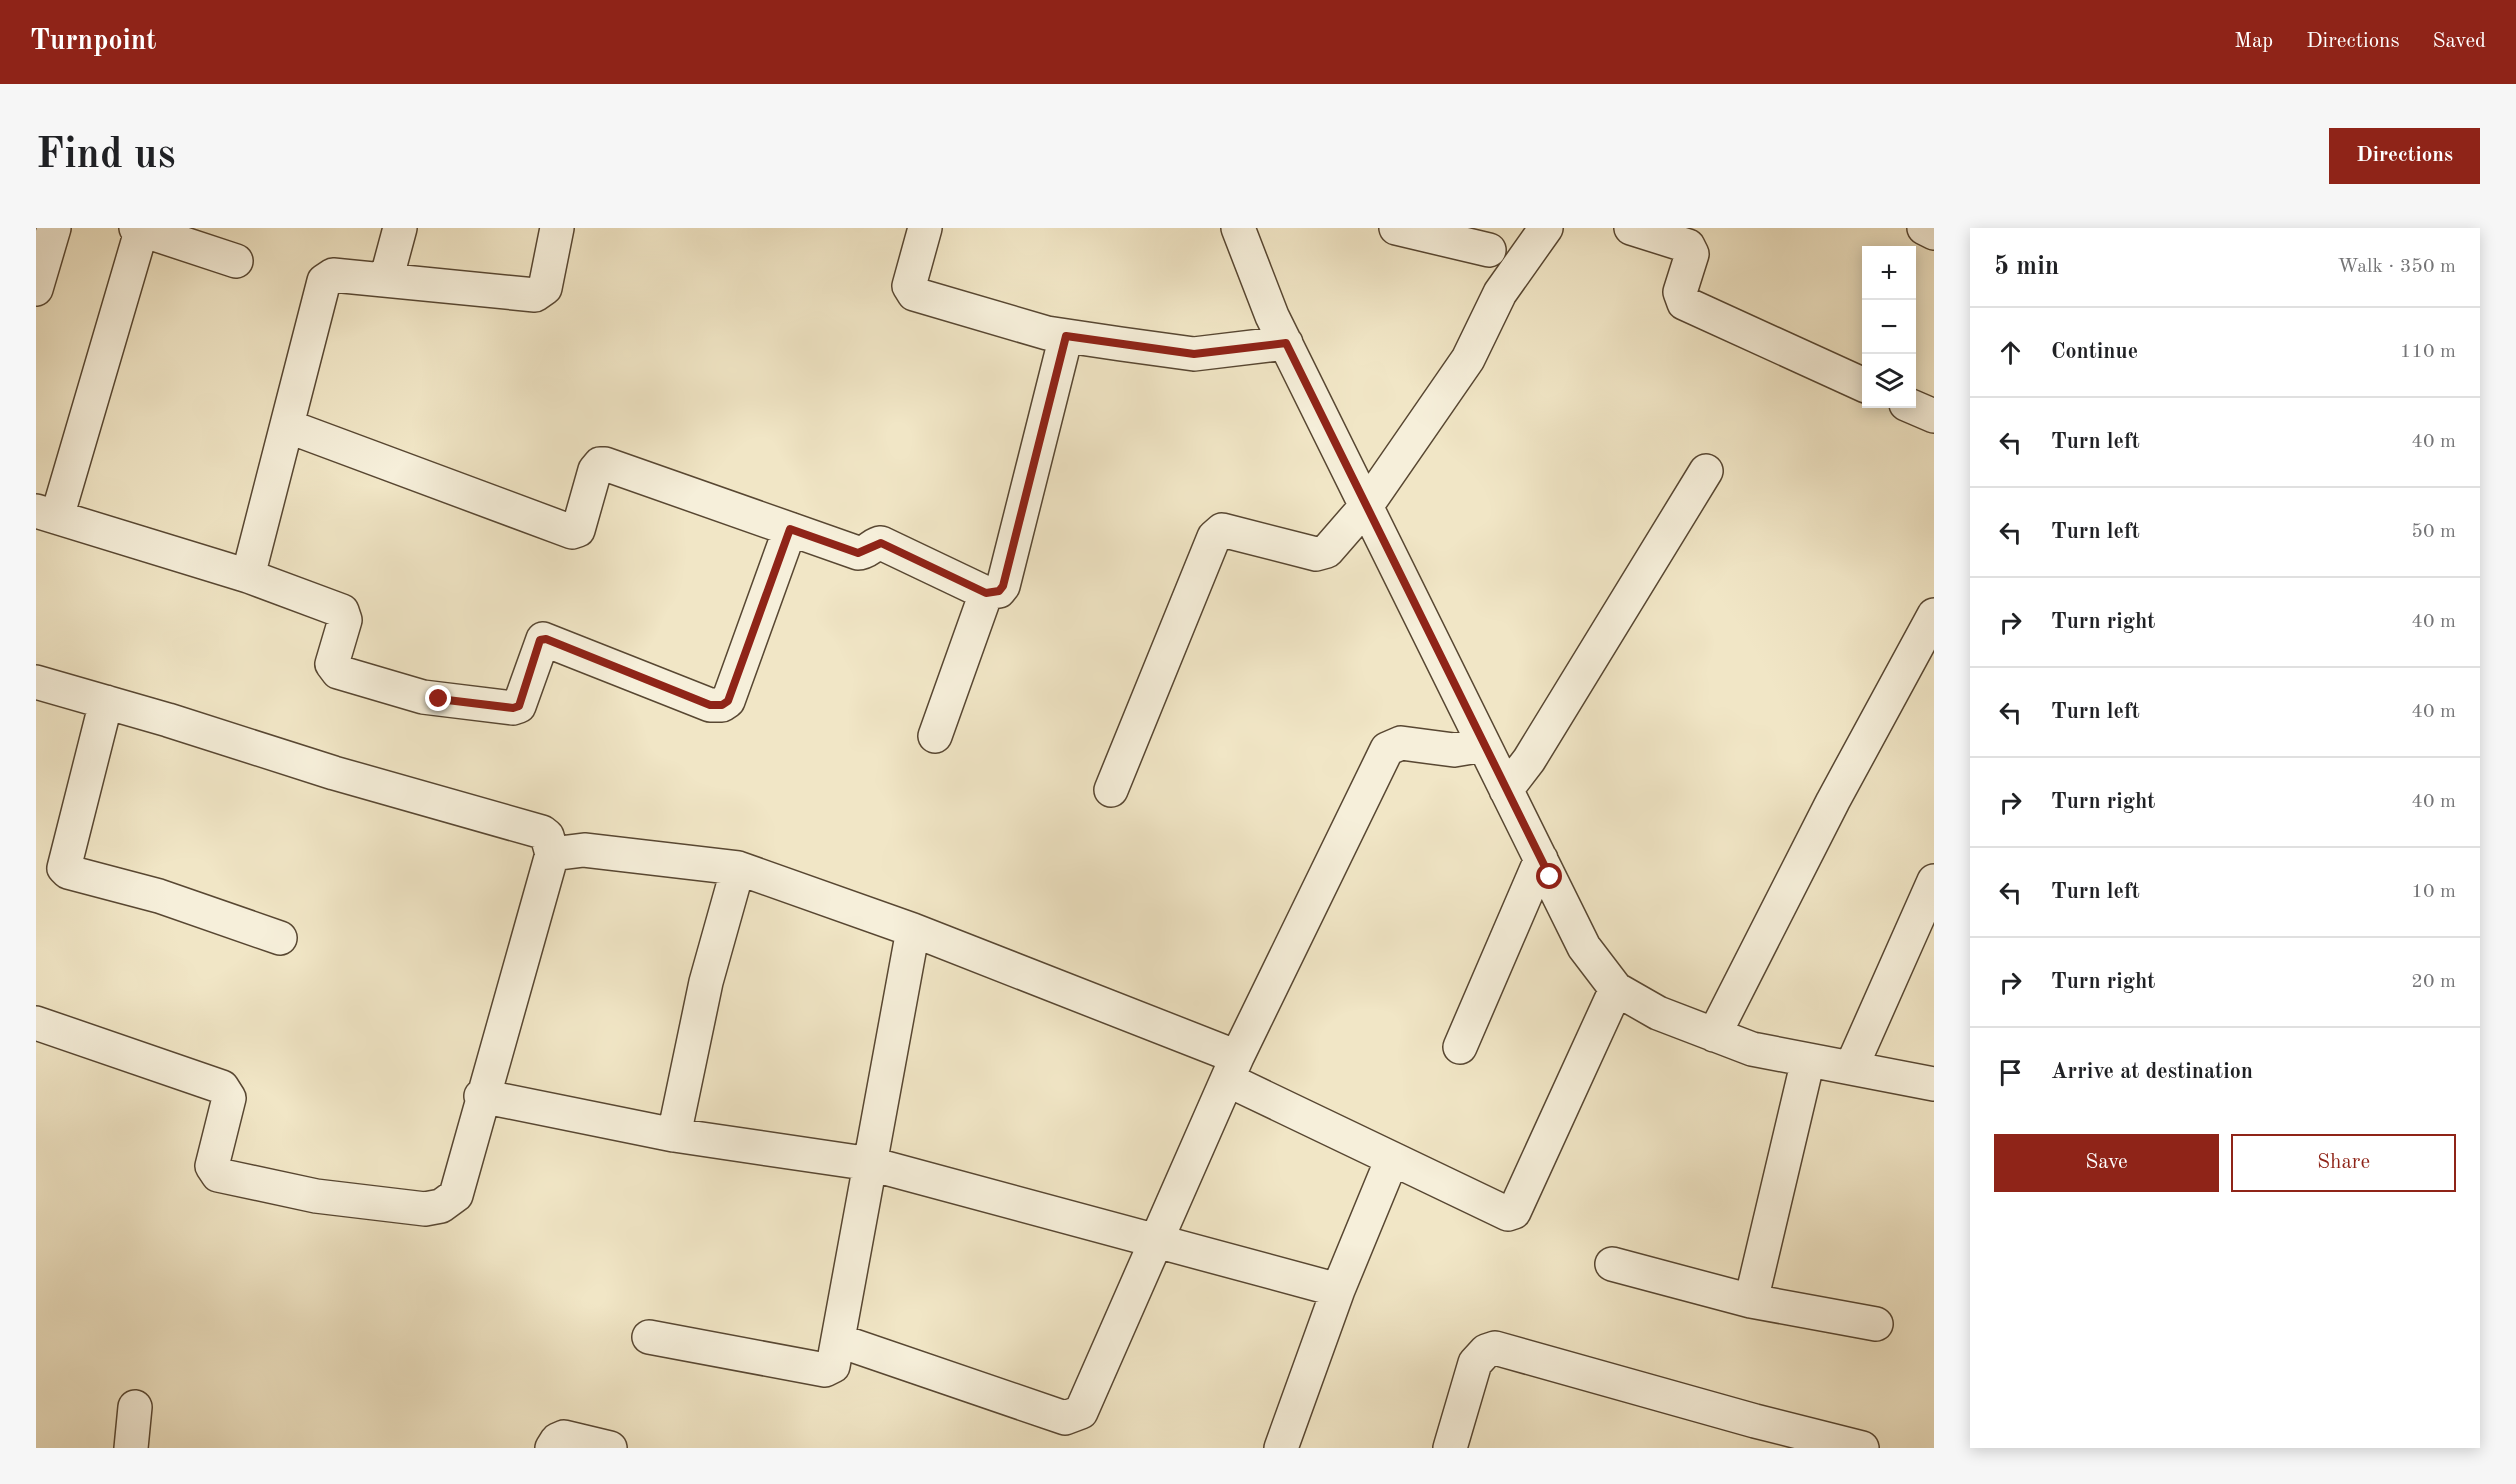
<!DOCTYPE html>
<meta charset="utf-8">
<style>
:root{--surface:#fff;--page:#f6f6f6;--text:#202124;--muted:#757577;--line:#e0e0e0;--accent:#8f2418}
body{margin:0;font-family:"Old Standard TT",serif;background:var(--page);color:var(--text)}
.controls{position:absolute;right:18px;top:18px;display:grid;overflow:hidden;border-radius:0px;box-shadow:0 3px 15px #0003}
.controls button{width:54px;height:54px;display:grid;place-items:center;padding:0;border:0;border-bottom:2px solid var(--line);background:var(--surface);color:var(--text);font:30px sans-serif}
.stop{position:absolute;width:18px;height:18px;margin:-14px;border:4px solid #8f2418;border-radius:50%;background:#fff}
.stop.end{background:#8f2418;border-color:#fff;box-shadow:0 2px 6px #0008}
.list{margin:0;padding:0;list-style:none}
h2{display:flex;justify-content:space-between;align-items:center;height:78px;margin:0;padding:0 24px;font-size:26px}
h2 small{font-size:20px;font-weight:400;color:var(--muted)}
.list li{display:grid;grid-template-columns:39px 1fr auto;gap:18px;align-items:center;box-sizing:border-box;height:90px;padding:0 24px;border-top:2px solid var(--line)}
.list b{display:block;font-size:22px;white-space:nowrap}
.list em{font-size:20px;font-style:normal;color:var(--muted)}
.actions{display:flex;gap:12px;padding:18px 24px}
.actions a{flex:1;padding:14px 0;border:2px solid var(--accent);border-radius:0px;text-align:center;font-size:21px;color:var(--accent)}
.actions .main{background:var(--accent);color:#fff}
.icon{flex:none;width:33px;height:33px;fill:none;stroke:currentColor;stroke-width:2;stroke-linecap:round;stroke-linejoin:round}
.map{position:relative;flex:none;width:1898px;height:1220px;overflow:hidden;border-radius:0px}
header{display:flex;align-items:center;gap:36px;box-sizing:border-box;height:84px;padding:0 30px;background:var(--accent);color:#fff}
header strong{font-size:28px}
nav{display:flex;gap:33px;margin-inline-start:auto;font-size:21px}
.intro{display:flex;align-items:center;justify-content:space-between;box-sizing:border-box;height:144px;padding:0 36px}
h1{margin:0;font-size:42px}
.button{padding:15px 27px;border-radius:0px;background:var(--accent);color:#fff;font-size:21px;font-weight:700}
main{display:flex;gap:36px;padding:0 36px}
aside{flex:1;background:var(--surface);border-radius:0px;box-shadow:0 3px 15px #0003}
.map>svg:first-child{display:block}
</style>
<header>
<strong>Turnpoint</strong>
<nav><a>Map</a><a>Directions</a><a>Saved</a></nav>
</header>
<div class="intro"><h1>Find us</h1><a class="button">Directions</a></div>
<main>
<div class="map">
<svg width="1898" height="1220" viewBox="0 0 1898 1220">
<rect width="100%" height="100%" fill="#f1e6c6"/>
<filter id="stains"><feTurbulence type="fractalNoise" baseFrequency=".00333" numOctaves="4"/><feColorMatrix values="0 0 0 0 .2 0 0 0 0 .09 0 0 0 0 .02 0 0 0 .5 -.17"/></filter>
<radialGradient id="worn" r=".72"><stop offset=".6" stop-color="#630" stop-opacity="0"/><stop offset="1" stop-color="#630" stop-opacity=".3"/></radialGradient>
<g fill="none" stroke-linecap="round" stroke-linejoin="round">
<g stroke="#584732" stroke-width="36">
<path id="minor" d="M100,0L200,33
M889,0L873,58L878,66L1011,105L1085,116L1158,126L1250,115
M1202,0L1236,88L1548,719L1580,761L1622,785L1716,821L1898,856
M1360,0L1453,22
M1595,0L1652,18L1656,26L1644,64L1648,75L1830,158
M1888,0L1898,5
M350,52L364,0
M0,61L18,0
M1870,176L1898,188
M251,198L536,304L542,302L559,242L564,236H569L822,325C832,325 836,316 845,315L950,365L963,363L967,358L1030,108
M0,283L212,348L306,383L309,392L296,436L302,444L387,469L477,480L483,478L507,411L674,477H686L692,473L754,301
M21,289L106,0
M212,348L288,53L297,47L499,67L509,60L521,0
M0,454L132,492L298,545L506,604L511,608L516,626L420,967L405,978L389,981L280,968L182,947L176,938L193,870L186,859L0,795
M70,474L28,640L32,644L123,668L244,710
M899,508L950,365
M1075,562L1178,309L1186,302L1280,326L1291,323L1331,277L1432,131L1464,65L1510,0
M1470,562L1493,532L1670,243
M516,626L548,622L702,640
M1678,807L1797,573L1898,387
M1424,819L1505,631
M1815,840L1898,653
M1192,852L1472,986L1478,984L1580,761
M445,868L638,907L835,936L1302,1062
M638,907L670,754L702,640L877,702L1201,829
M1576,1036L1715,1073L1840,1096
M1715,1073L1772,832
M613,1109L789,1142L797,1138L877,702
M804,1113L1029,1190L1045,1184L1201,829L1351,521L1365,515L1418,522L1448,517
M95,1220L99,1179
M516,1220L521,1212L528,1209L574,1220
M1245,1220L1302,1062L1356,931
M1414,1220L1439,1135L1450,1123L1459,1120L1719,1193L1826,1220"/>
</g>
<use href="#minor" stroke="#f6efda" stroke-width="33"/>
</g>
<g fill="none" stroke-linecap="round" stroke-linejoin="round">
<path stroke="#8f2418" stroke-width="8" d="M403,471L477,480L483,478L504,412L510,411L674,477H686L692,473L754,301L822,325L845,315L950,365L963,363L967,358L1030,108L1158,126L1250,115L1514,649"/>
</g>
<rect width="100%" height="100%" filter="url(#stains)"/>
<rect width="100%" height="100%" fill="url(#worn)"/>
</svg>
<div class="controls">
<button>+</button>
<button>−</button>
<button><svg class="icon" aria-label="layers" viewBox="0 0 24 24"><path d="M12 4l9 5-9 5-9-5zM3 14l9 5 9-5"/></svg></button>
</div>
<div class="stop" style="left:1514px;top:649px"></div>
<div class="stop end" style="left:403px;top:471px"></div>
</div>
<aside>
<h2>5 min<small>Walk · 350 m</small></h2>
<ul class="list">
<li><svg class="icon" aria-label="ahead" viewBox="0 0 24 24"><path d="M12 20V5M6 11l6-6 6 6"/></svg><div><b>Continue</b></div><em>110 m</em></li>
<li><svg class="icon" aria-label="left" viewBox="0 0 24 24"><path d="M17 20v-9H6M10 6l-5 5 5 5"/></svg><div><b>Turn left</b></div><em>40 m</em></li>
<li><svg class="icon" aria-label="left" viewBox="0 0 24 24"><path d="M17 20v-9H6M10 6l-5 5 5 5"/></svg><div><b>Turn left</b></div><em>50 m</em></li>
<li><svg class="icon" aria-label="right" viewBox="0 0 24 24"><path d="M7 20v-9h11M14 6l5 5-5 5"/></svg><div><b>Turn right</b></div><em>40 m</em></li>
<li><svg class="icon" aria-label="left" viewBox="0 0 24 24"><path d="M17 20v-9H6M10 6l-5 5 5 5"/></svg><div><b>Turn left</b></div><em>40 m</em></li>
<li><svg class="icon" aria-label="right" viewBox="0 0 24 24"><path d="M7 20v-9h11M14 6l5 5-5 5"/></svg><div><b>Turn right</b></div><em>40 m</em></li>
<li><svg class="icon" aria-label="left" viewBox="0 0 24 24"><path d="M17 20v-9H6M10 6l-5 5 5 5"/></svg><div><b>Turn left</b></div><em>10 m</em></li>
<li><svg class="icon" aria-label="right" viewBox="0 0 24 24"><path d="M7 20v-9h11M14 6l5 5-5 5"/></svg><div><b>Turn right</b></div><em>20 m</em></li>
<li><svg class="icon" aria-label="arrive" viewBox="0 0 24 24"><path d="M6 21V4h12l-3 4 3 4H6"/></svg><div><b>Arrive at destination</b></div></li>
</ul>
<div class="actions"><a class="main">Save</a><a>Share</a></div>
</aside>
</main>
